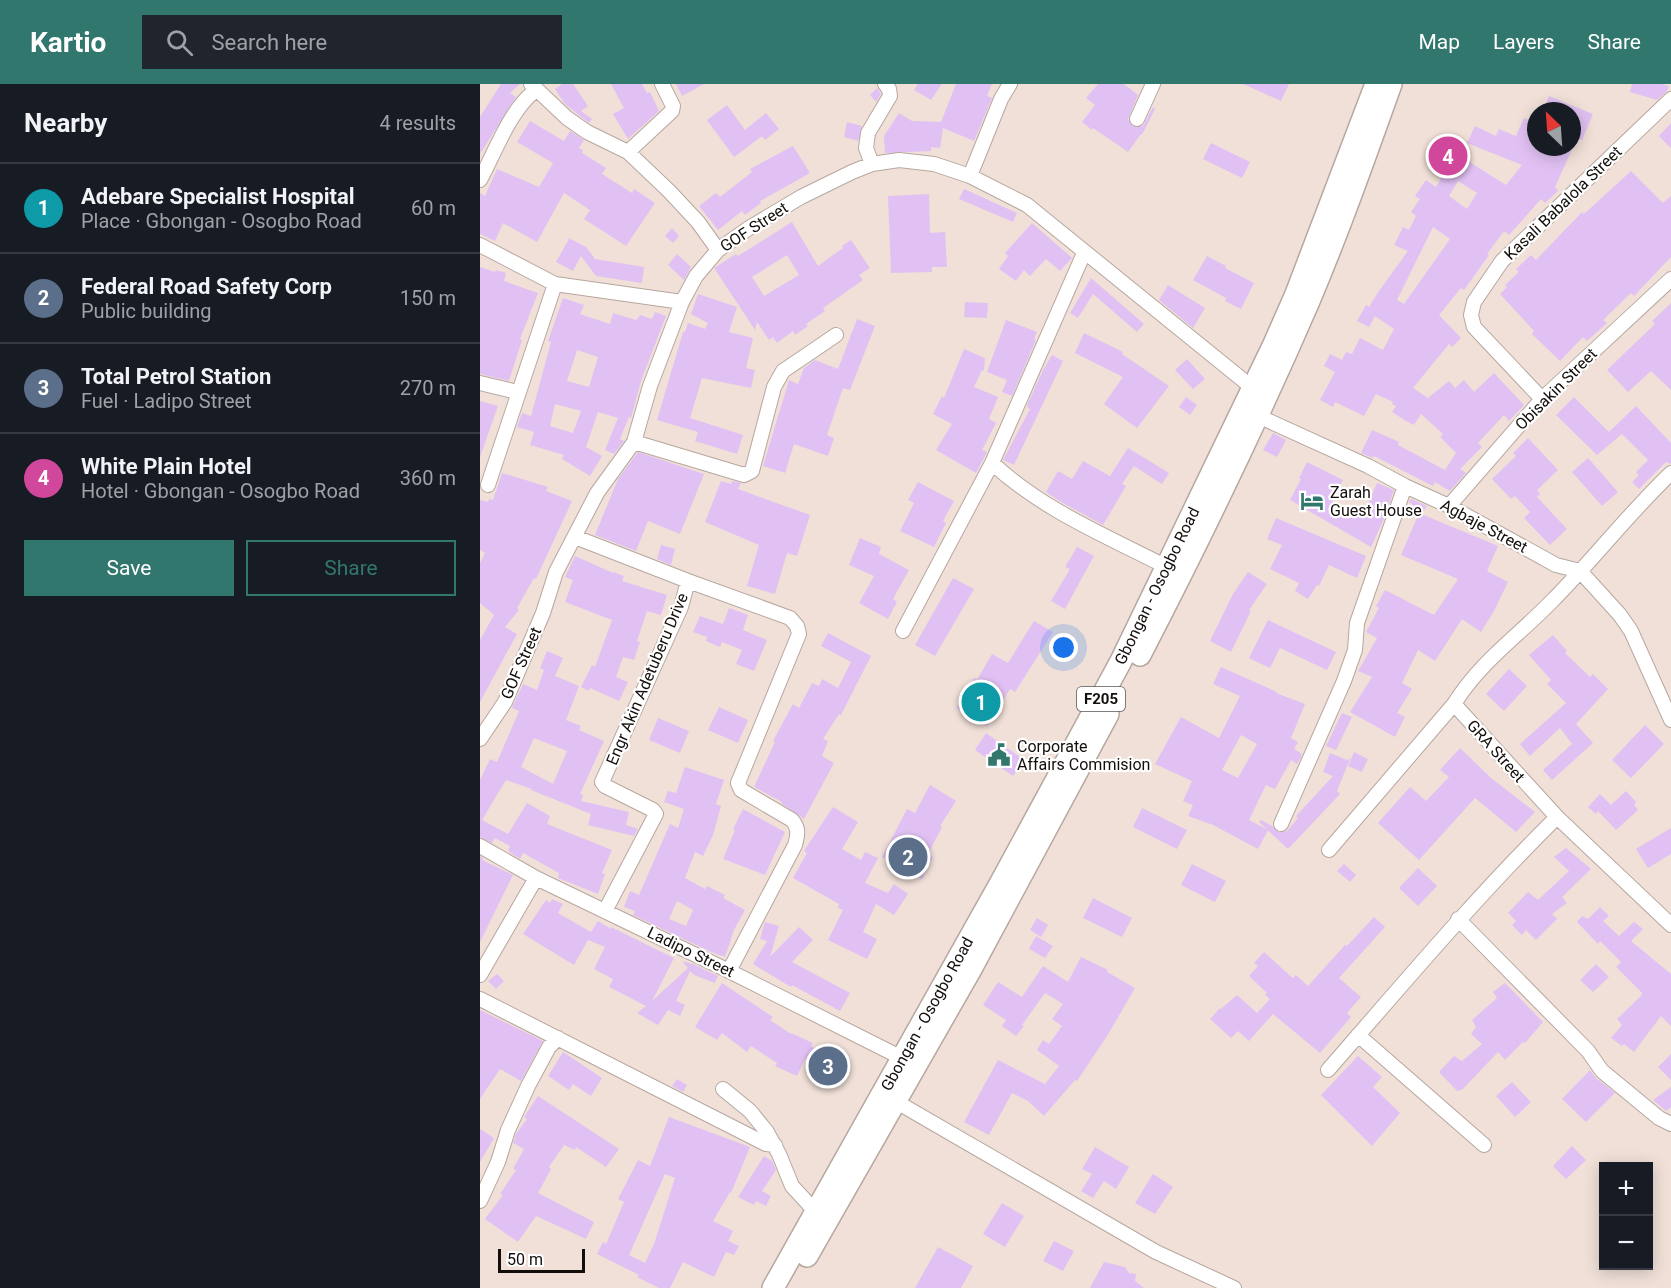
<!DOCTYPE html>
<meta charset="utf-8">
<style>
:root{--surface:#171b24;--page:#20242c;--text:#f1f3f6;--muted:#9ea1a6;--line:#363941;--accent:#31776d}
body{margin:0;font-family:Roboto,sans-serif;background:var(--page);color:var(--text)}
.controls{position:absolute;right:18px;bottom:18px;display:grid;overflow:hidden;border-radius:0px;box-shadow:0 3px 15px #0003}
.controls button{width:54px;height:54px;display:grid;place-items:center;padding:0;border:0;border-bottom:2px solid var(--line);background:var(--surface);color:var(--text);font:30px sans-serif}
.compass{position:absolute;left:1047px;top:18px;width:54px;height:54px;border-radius:50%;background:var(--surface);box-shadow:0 3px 15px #0003;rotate:335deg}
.scale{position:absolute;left:18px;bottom:15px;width:87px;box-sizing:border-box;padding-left:6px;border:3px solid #130e0b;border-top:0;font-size:16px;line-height:21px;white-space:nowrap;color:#130e0b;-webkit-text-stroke:4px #fff;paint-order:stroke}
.you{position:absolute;left:584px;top:564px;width:21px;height:21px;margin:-15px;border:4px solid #fff;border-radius:50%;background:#1a73e8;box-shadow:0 0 0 9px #1a73e833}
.badge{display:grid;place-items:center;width:39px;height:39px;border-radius:50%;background:var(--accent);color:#fff;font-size:20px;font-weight:700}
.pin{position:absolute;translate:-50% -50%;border:3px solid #fff;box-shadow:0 2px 6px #0006}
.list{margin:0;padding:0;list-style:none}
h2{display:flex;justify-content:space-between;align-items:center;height:78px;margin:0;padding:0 24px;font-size:26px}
h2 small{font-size:20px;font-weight:400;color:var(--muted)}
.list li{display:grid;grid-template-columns:39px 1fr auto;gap:18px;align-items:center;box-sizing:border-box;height:90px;padding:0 24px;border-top:2px solid var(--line)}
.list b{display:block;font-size:22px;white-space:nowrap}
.list p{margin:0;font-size:20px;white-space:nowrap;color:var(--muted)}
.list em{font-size:20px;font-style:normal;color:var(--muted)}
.actions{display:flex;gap:12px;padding:18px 24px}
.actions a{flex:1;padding:14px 0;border:2px solid var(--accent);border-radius:0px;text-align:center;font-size:21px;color:var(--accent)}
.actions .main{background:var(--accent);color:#fff}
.icon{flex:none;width:33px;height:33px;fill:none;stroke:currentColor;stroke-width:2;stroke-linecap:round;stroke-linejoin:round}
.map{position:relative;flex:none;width:1191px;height:1204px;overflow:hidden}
header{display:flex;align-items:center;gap:36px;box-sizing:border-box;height:84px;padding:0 30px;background:var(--accent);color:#fff}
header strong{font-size:28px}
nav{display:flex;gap:33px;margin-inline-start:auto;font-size:21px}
.search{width:420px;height:54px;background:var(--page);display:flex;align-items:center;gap:15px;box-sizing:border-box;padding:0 21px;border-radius:0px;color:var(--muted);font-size:22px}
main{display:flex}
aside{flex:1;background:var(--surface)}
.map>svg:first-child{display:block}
</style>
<header>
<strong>Kartio</strong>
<div class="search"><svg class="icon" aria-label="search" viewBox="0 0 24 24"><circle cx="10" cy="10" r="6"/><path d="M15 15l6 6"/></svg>Search here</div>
<nav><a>Map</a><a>Layers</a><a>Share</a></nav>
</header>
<main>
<aside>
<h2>Nearby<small>4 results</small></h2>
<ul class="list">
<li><span class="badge" style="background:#0f9aa8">1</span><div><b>Adebare Specialist Hospital</b><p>Place · Gbongan - Osogbo Road</p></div><em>60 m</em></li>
<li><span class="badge" style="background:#5c6f8a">2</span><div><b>Federal Road Safety Corp</b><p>Public building</p></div><em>150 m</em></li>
<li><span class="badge" style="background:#5c6f8a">3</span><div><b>Total Petrol Station</b><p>Fuel · Ladipo Street</p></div><em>270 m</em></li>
<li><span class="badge" style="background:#d1479c">4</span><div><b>White Plain Hotel</b><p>Hotel · Gbongan - Osogbo Road</p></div><em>360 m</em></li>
</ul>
<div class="actions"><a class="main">Save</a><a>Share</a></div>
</aside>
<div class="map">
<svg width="1191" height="1204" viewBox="0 0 1191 1204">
<rect width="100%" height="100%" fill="#f0e0d8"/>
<path fill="#e1c1f3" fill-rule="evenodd" d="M21,0H40L30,9L36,13L0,70V33Z
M82,0H93L108,22L101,27L112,35L109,39L85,20L75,5Z
M131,0H162L167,9L170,8L179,27L148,55L133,30L144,24Z
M196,0H224L202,12Z
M438,0H462L451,16L434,6Z
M476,0H512L507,12L512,14L494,57L463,44L460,64L451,63V67L405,69L404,52L419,29L432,37L461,38Z
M618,0H644L658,11L648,35L654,43L663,42L673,23L675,25L662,51L661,50L648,68L613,44L612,46L602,38L615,21L606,14Z
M763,0H809L801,17Z
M1152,0H1182L1189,2L1187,7L1177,16L1150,8Z
M397,4L401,10L396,18L390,11Z
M1069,12L1113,30L1102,56L1092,52V27H1063Z
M247,21L265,46L286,29L299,45L285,56L282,52L254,73L227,36Z
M1044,34L1056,39V63H1093L1075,103L1078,107L1065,119L1061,115L1029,151L1024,147L1007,170L1009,171L984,206L981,204L959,231L981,254L972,263L969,260L933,304L948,314L969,297L975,304L984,296L994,308L1014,289L1044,321L1029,337L1024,331L998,359L1002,363L980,385L986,389L970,407L955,398L953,402L894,372L893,374L881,369L892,346L919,358L918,361L965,386L976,369L960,353L963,350L941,330L934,341L926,337L912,328L916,322L912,320L913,318L896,310L884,332L855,318L853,323L840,316L855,288L844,282L850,270L862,276L866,268L872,270L880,254L903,266L914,245L895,232L889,243L877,237L886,221L889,223L899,207L928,167L914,161L923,143L929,146L936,132L931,128L940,115L935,112L946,96L956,103L966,85L945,74L955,56L1026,101L1042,81L987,59L995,42L1016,52L1019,45L1036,52ZM978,97L997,109L987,125L969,112ZM953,143L970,155L924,220L917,216Z
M50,37L84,57L90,47L104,56L99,64L103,66L102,69L126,84L122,90L152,109L154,105L175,119L146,162L104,135L110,126L84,109L57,158L23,139L15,157L0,150V109L5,112L17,85L59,103L73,79L37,58Z
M367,38L382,42L378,57L364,53Z
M1191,39V64L1179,52Z
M731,59L770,78L762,94L723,75Z
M313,62L330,89L280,117L281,119L265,131L262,127L238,146L219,122L236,109L240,113L272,88L270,85Z
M1151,87L1183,119L1191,112V173L1154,212L1151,209L1123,236L1127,239L1107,257L1103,253L1080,277L1052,250L1054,247L1020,210L1027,203L1025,201L1039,188L1036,185L1051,171L1056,176L1102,128L1104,130Z
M484,105L537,129L533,138L479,115Z
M449,110L450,149L465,148L467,183H452V188L411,189L408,112Z
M312,138L338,182L363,164L362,162L371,156L390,184L379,191L383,196L343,224L345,227L326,240L328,242L315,251L313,247L297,259L293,253L289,256L277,238L275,246L234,184L256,170L258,172ZM307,171L319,191L284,212L272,193Z
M552,139L592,174L580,187L566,175L550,192L544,186L536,197L519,185L528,172L525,169Z
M192,144L199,152L193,159L185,152Z
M87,153L106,163L115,175L164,183L162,199L116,192L101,172L93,187L76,178L89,155Z
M197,170L211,183L204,196L188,181Z
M727,172L746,182L745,184L774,199L761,225L745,217L746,214L713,196Z
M0,183L15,188L16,186L26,189L24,197L58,209L40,255L42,256L29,297L0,290Z
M611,194L664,240L657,248L613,210L598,234L590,229Z
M688,201L725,224L713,244L679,216Z
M218,210L257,223L249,248L273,254L266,284L275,286L271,304L222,294L210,334L263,351L257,370L215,357L218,348L177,336L203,248H205L208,239L225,245L228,239L211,230Z
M83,214L104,221L100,230L130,240L133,229L156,236L155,238L160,231L172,235L175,228L186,232L161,297L151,334L149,333L140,355L144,357L134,370L125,366L138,334L118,328L106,363L122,372L110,392L82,375L84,371L50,361L54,348L37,343L42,329L51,332L71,258L68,257ZM97,266L118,273L109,303L87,297ZM75,320L101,327L93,349L70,342Z
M485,218L508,219L507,234L484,233Z
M1191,219V306L1171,287L1148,308L1127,286L1175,240L1172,237Z
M377,235L395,242L370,306L363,304L347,351L354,354L348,372L314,360L305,389L283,382L309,296L318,300L324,284L335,276L358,285Z
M526,236L557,248L554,255L556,256L532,312L522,308L527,296L507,288Z
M604,249L643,268L642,270L689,302L657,344L624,320L643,293L595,269Z
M484,265L505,274L504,287L502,286L494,303L518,313L509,335L516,339L502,366L507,368L496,389L456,366L472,340L453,330L462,312L464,314Z
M572,271L583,277L534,381L523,376L550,325L547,323L548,319L563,286Z
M707,275L725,295L713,305L695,286Z
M706,313L717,321L710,331L699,323Z
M1094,313L1129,348L1156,322L1191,359V380L1186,378L1159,405L1152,398L1159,391L1156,388L1168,376L1142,350L1117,371L1076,331Z
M0,317L18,322L0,373Z
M793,349L806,356L797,373L783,366Z
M1048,354L1078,386L1057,406L1060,410L1057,413L1087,445L1070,461L1044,434L1050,428L1035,412L1031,415L1012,395L1036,372L1033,369Z
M648,364L689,389L682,400L654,382L642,400L646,402L623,441L581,418L566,408L578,387L592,395L603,377L630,392Z
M158,368L224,390L200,450L168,437L156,467L115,451L138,395Z
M1108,374L1138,408L1122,422L1092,388Z
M827,378L863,396L852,419L883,432L897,399L914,406L903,437L891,463L810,416L821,395L819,394Z
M22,389L68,403L66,407L92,417L56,495L54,494L37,524L39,526L25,543L37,550L0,618V556L14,531L0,519V479L5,469L0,466V416L8,418L9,415L13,416Z
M241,397L251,400L252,397L261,399L258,405L330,431L317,472L307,469L295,510L267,502L279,461L225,438Z
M438,398L474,417L463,437L466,439L454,463L420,447L434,419L428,416Z
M931,415L947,422L942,429L929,418Z
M939,429L1018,462L1007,487L1028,498L1014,527L1001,548L982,535L955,577L938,566L922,599L932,605L917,629L925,633L915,653L870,628L892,593L878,587L897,554L886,548L899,524L896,522L905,506L954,531L978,495L921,471Z
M796,434L886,472L877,494L849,481L839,502L837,501L828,515L815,507L819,499L790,485L802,461L787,455Z
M380,454L401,463L399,470L429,486L413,515L417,518L408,535L379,519L394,492L369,481Z
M181,461L195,465L191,481L177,475Z
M597,463L614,472L585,525L571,517L590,485L585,483Z
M95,472L133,489V488L144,492L142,497L187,511L181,531L167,527L157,557L160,558L154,576L143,573L136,593L148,598L139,617L110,604L109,607L101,603L112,581L115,583L132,536L85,518L93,496L85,493Z
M768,488L787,500L769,526L771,527L751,568L730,557L753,510Z
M473,494L494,505L455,572L435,561Z
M249,524L268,531L263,546L287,556L274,587L256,580L262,566L242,558L240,563L226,557L227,553L213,548L220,532L243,540Z
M788,536L856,568L847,586L800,564L790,584L769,574Z
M554,537L573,548L535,608L530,605L507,642L477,624L494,594L497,596L512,570L528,579Z
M348,549L391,572L361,631L359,630L343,655L348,657L342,672L354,679L324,735L301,719L302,718L274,703L295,658L293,657L313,620L319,624L332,599L339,602L342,595L358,604L371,578L341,562Z
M1073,551L1087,567L1085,569L1110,593L1113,590L1128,605L1096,640L1113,659L1072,696L1063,686L1092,660L1080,644L1050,672L1040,660L1086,619L1067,600L1071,596L1049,571Z
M67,567L83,574L75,592L99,602L86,636L101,642L99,646L124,657L100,710L103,711L101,717L149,728L146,741L158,745L154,752L108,741L111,730L51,706L52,705L26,696L2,736L28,750L47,719L70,732L67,740L132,766L122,789L125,790L118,810L78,794L79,789L43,769L40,775L28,767L30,762L15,754L12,759L0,753V696L10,675L17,678L39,627L32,624L43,600L57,606L64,586L60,584ZM54,654L87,667L73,700L41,683Z
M741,583L797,608L796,609L825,620L811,654L818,658L814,665L822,670L821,673L817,680L811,676L795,705L786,701L769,736L788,746L778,765L733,741L708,732L713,721L703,717L712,697L675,680L701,633L739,654L760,612L733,600ZM761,651L777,660L758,694L742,686Z
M1029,585L1047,602L1024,627L1006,610Z
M239,623L268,636L258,659L228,646Z
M862,629L872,633L856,666L846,662Z
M178,634L209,647L200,669L169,656Z
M1165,641L1184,660L1151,694L1132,676Z
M506,649L544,676L533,692L495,666Z
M980,664L1011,694L1055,728L1036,748L995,714L939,776L898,739L930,703L946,717L969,693L960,686Z
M874,668L888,675L882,688L868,682Z
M850,669L867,676L870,675L857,707L860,710L808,765L779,738L781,736L792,742L798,748L807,747L818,734L816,732L853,692L843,688Z
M205,683L244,696L236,720L241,722L233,751L223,772L215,768L205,794L225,805L227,802L245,811L243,814L265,826L254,846L245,873L231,868L153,831L155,827L144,823L150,807L159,811L190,740L198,744L204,725L184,718L188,707L196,709ZM197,817L213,826L206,842L189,835Z
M450,701L476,717L460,742L462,743L448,770L453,773L442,795L402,773L427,725L435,729Z
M1146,707L1156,718L1154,721L1158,726L1136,746L1118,727L1116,730L1108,723L1120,710L1131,721Z
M353,723L378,738L362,765L381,776L385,768L398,774L385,799L408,809L414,800L428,810L414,831L396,820L383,848L397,855L387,875L348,856L363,826L358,824L359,820L313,794L327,769L324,767Z
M662,724L707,746L697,765L653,743Z
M263,725L305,748L285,791L243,775L255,746L253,745Z
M1191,744V770L1168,784L1156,765Z
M1086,764L1111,785L1082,813L1087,819L1072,830L1077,835L1056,856L1046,846L1042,851L1032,841L1036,837L1028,829L1048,808L1058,816L1089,787L1074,773Z
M0,772L3,774L2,776L33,791L0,858Z
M712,780L746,797L735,818L701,801Z
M864,780L876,791L870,798L857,787Z
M938,784L957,802L938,822L919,804Z
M613,814L652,834L642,853L603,834Z
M72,815L83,820L78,829L111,848L118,837L131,845V843L194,874L172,917L208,884L202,877L213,880L238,892L235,899L214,891L210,887L196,917L205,921L200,932L188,926L178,941L157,929L166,922L129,903L133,895L114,885L125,863L108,856L94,881L43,850L66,816L70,819Z
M1120,823L1129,832L1123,837L1139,852L1154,838L1163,845L1151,857L1191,890V942L1181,932L1154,968L1144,960L1142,962L1131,954L1142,941L1137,935L1161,912L1162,909L1136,883L1141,878L1120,857L1118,860L1097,838L1102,832L1108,835Z
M894,833L905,843L859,894L881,913L867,929L871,933L840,969L793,930L769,957L758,947L751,954L730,935L740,924L741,925L757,911L777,929L790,915L785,911L787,909L769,892L778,882L774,879L784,868L807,889L813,894L816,891L828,902L865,861L867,862Z
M557,834L568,841L561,853L550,846Z
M285,838L299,842L290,873L319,843L333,856L312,878L370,909L360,927L312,901L311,903L273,880L287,857L280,855Z
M556,852L573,862L565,874L549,865Z
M601,873L628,886L627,888L655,904L627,952L597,997L595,996L564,1032L548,1017L532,1009L509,1051L484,1038L518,976L565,1000L579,982L557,966L563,956L569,960L582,942L572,935L583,920L565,909L542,941L544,942L536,952L522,942L526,936L503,921L518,898L542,913L563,882L588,898Z
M1116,880L1129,893L1113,908L1100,896Z
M17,890L24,897L16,905L8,897Z
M242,899L293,933L290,936L311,950V949L333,959L331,962L367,985L359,997L325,975L317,992L295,982L297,979L271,962L267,968L242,949L237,956L215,943Z
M1025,899L1063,938L1045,959L1043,958L1025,976L1018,968L983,1005L977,1007L959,988L974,972L982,977L1002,960L991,950L996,943L992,936L1017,914L1013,908Z
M0,926L63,957L41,997L20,985L0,1015Z
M83,968L122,994L111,1012L93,1000L89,1006L68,992Z
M1191,970V996L1178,983Z
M878,972L902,993L893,1003L920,1029L892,1062L841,1011Z
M1110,986L1116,994L1135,1009L1106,1038L1082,1015Z
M197,995L207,1001L203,1008L192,1002Z
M1032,998L1051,1018L1035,1033L1016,1012Z
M1191,1003V1023L1186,1027L1173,1016Z
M58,1012L139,1065L126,1083L96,1063L95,1066L84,1061L69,1083L71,1085L58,1109L114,1138L106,1155L56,1132L38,1158L5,1135L23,1111L20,1110L36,1086L33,1085L44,1065L33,1059L36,1050L47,1035L44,1033Z
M189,1033L270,1063L251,1109L250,1108L233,1137L253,1147L248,1157L259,1162L254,1171L246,1168L234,1193L203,1178L190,1204H179L157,1193L159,1191L117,1170L123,1158L126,1160L144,1118L138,1115L158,1076L170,1082ZM185,1090L195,1094L174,1160L165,1179L149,1171Z
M0,1045L14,1054L0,1078Z
M1092,1062L1106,1076L1086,1095L1073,1082Z
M615,1063L649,1083L636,1105L624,1097L613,1114L601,1107L612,1090L602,1085Z
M284,1072L292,1077L296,1086L282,1107L291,1112L286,1122L276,1117L274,1121L258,1113Z
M673,1090L693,1103L675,1130L655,1119Z
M522,1119L544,1132L525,1163L503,1150Z
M574,1157L594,1167L583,1187L563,1177Z
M458,1163L493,1182L481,1204H435Z
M624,1178L645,1183L649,1189L656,1190L655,1197L664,1204H610Z"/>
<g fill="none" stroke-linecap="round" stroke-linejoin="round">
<g stroke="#b6a79f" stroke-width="16">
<path id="minor" d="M51,0L87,34L107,48L148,68L189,107L218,138L238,166
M657,35L673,0
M148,68L192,27L193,22L182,0
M392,80L386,64L388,49L410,12L409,5L405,0
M490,92L521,15L530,0
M0,96C15,68 31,24 56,6
M0,161L75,200L202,218
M0,299L37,308
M1062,315L994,243L991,231L994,218L1022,177L1191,15
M778,332L888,382L925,402L969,422L1076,481L1100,487
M154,358L264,391L272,387L294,303L303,287L356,251
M512,379C563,426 626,452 687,483
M8,401L75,200
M969,422L1062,315L1191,195
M95,453L208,497L310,534L317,542L319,550L258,699L261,706L312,736C319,744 318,750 315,761L249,887
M1100,487L1140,531L1151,547L1191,636
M423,547L512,379L604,169
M974,620L1077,733L1191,841
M0,655L25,618L63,529L76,488L117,409L154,358L170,302L202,218L216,192L238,166L269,144L321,113L372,88L392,80L419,76L454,80L490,92L547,121L774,305
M801,740L864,597L875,566L877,539L925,402
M0,762L56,794L249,887L422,974
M849,766L974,620C1000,578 1038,552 1072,517C1113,476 1149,429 1191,389
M125,827L176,730L173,726L125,702L122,698L201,523L208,497
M978,835L1108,967L1122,987L1179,1034L1191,1040
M0,891L56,794
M0,915L286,1060L295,1061
M878,951L1004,1061
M848,986C923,900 996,813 1077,733
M243,1005L270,1027L287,1048L299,1070L312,1102L335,1127
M415,1017L676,1168L754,1204
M0,1117L18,1078L28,1046L48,1002L69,963L78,954"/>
</g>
<g stroke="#b6a79f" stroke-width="24">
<path id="primary" d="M660,571C720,455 777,337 829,217C859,146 885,73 911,0
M327,1172L491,885L628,630
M293,1204L520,800L641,577L794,260L816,210L896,0"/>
</g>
<use href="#minor" stroke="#fff" stroke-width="14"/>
<use href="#primary" stroke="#fff" stroke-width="21"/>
</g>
<defs>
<g id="hotel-bare" transform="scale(1.8)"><path d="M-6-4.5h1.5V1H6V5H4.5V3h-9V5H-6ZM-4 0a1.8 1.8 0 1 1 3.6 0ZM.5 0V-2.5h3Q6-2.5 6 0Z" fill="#31776d" stroke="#fff" stroke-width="2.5" paint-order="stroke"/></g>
<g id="civic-bare" transform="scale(1.8)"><path d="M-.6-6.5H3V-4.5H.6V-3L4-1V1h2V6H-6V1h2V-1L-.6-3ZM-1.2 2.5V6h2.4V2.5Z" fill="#31776d" stroke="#fff" stroke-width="2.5" paint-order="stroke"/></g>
</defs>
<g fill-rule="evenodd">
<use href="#hotel-bare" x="832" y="417"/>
<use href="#civic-bare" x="519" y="671"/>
</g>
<g text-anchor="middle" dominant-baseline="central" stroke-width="4.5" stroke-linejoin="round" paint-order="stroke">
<rect fill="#fff" stroke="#5a5654" stroke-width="1.5" x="597" y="603" width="48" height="24" rx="4.5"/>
<g font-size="15" font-weight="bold" fill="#130e0b">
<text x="621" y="615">F205</text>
</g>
<g font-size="16" fill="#130e0b" stroke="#fff">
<text transform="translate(1083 119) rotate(-44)">Kasali Babalola Street</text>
<text transform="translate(274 143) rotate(-33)">GOF Street</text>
<text transform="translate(1076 305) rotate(-45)">Obisakin Street</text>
<text transform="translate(1004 442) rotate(28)">Agbaje Street</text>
<text transform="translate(677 502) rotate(-64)">Gbongan - Osogbo Road</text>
<text transform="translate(41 579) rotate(-66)">GOF Street</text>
<text transform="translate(167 595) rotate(-67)">Engr Akin Adetuberu Drive</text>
<text transform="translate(1016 667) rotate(48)">GRA Street</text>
<text transform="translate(211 868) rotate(26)">Ladipo Street</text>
<text transform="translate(447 930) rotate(-61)">Gbongan - Osogbo Road</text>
</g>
<g font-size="16" fill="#130e0b" stroke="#fff" text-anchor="start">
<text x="850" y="408">Zarah<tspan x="850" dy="18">Guest House</tspan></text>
<text x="537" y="662">Corporate<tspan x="537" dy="18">Affairs Commision</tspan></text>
</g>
</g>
</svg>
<div class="controls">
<button>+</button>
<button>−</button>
</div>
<svg class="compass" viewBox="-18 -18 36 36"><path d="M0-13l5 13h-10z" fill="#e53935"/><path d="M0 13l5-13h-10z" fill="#9ea1a6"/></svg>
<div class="scale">50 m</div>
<div class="you"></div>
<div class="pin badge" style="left:501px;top:618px;background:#0f9aa8">1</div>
<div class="pin badge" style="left:428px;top:773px;background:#5c6f8a">2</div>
<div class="pin badge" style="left:348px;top:982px;background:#5c6f8a">3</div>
<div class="pin badge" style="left:968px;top:72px;background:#d1479c">4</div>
</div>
</main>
